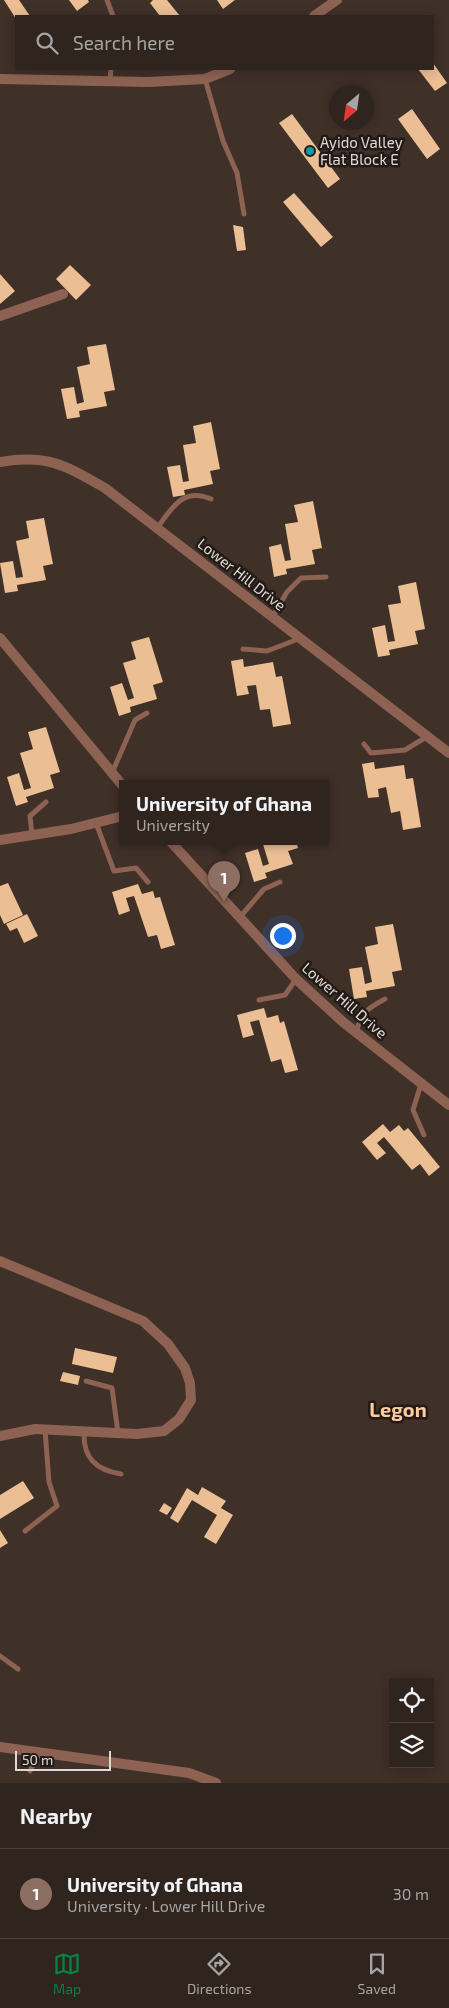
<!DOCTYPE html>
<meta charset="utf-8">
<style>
:root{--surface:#2f241e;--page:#372c27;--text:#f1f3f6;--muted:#a7a4a4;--line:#4a413c;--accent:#0b8043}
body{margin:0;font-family:"Exo 2",sans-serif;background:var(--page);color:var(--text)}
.controls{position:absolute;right:15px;bottom:15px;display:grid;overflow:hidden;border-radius:0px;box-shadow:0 2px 12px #0003}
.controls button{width:45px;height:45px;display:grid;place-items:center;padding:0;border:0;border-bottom:1px solid var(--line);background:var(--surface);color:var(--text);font:25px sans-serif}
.compass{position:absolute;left:329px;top:85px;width:45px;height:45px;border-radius:50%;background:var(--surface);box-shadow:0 2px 12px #0003;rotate:209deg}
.scale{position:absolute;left:15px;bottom:12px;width:96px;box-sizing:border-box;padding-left:5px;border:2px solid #e2d8d3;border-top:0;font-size:14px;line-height:18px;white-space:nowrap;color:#e2d8d3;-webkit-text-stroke:4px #211a16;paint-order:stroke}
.you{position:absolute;left:282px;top:935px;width:18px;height:18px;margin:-12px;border:4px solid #fff;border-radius:50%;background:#1a73e8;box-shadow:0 0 0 8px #1a73e833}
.badge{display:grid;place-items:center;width:32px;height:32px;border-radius:50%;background:var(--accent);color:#fff;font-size:16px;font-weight:700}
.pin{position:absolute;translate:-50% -41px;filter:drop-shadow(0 1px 2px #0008)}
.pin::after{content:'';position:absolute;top:26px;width:18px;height:15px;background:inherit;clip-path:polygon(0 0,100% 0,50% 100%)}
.popup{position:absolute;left:119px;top:780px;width:210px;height:65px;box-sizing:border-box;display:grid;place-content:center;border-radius:0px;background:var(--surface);filter:drop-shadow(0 1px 4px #0005);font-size:16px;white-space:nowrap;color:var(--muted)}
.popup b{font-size:19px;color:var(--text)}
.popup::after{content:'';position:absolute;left:50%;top:100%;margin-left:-10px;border:10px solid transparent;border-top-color:var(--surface)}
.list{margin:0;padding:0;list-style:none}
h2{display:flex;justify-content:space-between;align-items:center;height:65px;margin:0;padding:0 20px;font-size:21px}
h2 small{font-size:16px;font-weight:400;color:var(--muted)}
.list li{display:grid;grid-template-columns:32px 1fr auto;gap:15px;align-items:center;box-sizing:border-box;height:90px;padding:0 20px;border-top:1px solid var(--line)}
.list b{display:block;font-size:19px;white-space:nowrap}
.list p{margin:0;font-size:16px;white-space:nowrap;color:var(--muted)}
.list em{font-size:16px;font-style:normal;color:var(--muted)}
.icon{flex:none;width:28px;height:28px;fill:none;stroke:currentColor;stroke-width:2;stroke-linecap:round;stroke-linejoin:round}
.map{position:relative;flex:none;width:449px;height:1783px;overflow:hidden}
.search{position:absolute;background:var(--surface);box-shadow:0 2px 12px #0003;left:15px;right:15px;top:15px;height:55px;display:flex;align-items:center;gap:12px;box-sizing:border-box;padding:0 18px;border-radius:0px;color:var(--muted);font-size:19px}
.sheet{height:155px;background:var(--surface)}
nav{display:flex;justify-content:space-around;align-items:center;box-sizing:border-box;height:70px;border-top:1px solid var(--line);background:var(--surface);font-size:14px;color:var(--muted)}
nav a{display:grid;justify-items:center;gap:2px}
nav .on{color:var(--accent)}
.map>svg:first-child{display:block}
</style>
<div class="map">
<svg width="449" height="1783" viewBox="0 0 449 1783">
<rect width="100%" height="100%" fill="#3f3028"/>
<path fill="#ebbe94" d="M4,0H19L30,16H16V19Z
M69,0H88L89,2L77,11Z
M153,0H167L180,16H160L150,3Z
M217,0H235L223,9Z
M433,63L447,83L435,91L418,69H433Z
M412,109L440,149L427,159L398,119Z
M292,114L340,179L328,188L279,123Z
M294,193L333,237L321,247L283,202Z
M233,225L243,227L246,250L237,251Z
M70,265L91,285L76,300L56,279Z
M0,274L15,291L0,304Z
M106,344L115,390L104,392L107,406L79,411L80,417L67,419L61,389L74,387L77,404L84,402L77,367L90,364L87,347Z
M211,422L220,469L210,471L213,484L184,490L185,495L173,497L167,467L180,465L183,482L189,481L183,445L196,443L193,426Z
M313,501L322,548L312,550L315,564L286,569L287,574L274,577L269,547L281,544L285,561L291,560L285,524L298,522L294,505Z
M44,518L53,564L43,566L46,580L17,585L18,591L5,593L0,563L13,561L16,578L23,577L16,541L29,538L26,521Z
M416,582L425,629L415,631L418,644L389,650L390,655L378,657L372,628L385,625L388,642L395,641L388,605L401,603L398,586Z
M149,637L163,682L153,685L157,699L130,707L131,712L119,716L110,687L122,683L128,700L134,698L123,663L136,659L131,642Z
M243,659L244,667L273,662L276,677L282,676L291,724L273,727L270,709L260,710L256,685L247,686L249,694L237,696L231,661Z
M46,727L60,772L50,775L54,788L26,797L28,802L16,806L7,777L19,773L24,790L31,788L20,753L33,749L28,732Z
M374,762L375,769L404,765L406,779L413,778L421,827L403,830L400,811L391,813L386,787L378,789L379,797L368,798L362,764Z
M262,841H296L298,848L288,851L293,864L265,873L267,878L254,882L245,853L258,849L263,866L269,864Z
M8,883L23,915L4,924L0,915V886Z
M138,884L142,894L153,891L155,898L160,897L175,945L161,949L157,935L148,937L134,896L126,898L130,911L119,915L112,892Z
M27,914L38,936L24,943L17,928L10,931L6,924Z
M393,924L402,970L392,972L395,986L366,991L367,997L354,999L349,969L362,967L365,984L372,982L365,947L378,944L375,927Z
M264,1008L267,1018L278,1015L280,1023L284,1021L298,1070L285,1073L281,1059L271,1062L259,1020L250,1022L254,1035L243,1038L237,1015Z
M383,1124L390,1132L399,1125L404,1131L408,1128L440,1167L429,1176L420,1164L412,1170L384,1137L377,1143L386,1153L377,1160L362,1142Z
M75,1348L117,1357L113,1373L72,1364Z
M63,1372L80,1376L78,1385L60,1381Z
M23,1481L34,1498L0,1519V1495Z
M202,1487L226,1501L221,1508L233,1515L216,1544L204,1537L217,1515L192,1500L178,1523L170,1518L187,1488L198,1495Z
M164,1503L172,1508L167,1515L159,1511Z
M0,1530L8,1543L0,1548Z"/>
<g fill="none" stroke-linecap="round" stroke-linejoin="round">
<path stroke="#8d6252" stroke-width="5" d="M107,0L113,16
M205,79L223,141L237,173L244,214
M110,80L111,69
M158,527C172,507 184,487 211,499
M273,616L287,592L301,578L326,577
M243,649L267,651L301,638
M364,744L371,753L405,750L428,736
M112,773L135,720L147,713
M96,823L114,871L136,868L148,882
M32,835L30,816L46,802
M240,917L264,889L280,882
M259,1000L285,995L296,979
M356,1032C362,1012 368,1008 385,999
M421,1084L413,1110L424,1135
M86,1381L112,1388L118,1433
M84,1432C83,1458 96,1470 121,1474
M25,1531L57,1506L49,1482L45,1430
M0,1656L18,1669
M30,1771L40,1752"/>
<path stroke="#8d6252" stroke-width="10" d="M314,16L337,0
M0,79L148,82L205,79L230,69
M0,316L63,294
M0,462C47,454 65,465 105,488L449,753
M0,638L123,786
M0,840L71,829L123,816
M170,841L296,979L343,1022L449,1105
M0,1261L143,1321L168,1344L185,1368L190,1383L191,1400L179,1419L164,1431L137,1434L35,1429L0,1436
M0,1747L189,1773L216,1783"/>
</g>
<circle fill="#0f9aa8" stroke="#211a16" stroke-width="2" cx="310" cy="151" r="5"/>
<g text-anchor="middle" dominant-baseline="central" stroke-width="5" stroke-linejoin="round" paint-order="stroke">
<g font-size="15" fill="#e2d8d3" stroke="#211a16" text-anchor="start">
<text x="320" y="142">Ayido Valley<tspan x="320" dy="17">Flat Block E</tspan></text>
</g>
<g font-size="15" fill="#e2d8d3" stroke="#211a16">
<text transform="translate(242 574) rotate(38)">Lower Hill Drive</text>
<text transform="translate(345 1000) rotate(41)">Lower Hill Drive</text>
</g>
<g font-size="20" font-weight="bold" fill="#fecba1" stroke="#211a16">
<text x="398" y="1409">Legon</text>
</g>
</g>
</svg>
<div class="controls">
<button><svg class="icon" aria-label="locate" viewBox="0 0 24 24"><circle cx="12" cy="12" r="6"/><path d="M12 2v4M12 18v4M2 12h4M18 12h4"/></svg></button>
<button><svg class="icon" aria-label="layers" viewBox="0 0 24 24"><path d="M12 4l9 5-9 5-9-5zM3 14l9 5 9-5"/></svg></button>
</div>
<svg class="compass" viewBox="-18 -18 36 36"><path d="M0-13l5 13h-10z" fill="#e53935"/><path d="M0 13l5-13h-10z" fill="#a7a4a4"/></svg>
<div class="scale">50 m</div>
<div class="you"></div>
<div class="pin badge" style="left:224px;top:902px;background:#8d6e63">1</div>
<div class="popup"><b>University of Ghana</b>University</div>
<div class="search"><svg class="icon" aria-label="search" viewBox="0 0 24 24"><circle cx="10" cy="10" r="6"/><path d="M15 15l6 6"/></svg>Search here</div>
</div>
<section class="sheet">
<h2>Nearby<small></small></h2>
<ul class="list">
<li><span class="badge" style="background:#8d6e63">1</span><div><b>University of Ghana</b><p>University · Lower Hill Drive</p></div><em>30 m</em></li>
</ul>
</section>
<nav>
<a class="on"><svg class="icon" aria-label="map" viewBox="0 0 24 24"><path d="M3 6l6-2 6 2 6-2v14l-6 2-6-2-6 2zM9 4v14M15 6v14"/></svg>Map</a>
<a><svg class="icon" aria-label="directions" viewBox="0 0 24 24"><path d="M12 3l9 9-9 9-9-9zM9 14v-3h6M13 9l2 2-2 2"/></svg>Directions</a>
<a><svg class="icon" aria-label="saved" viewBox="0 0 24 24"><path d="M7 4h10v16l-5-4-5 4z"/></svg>Saved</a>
</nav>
